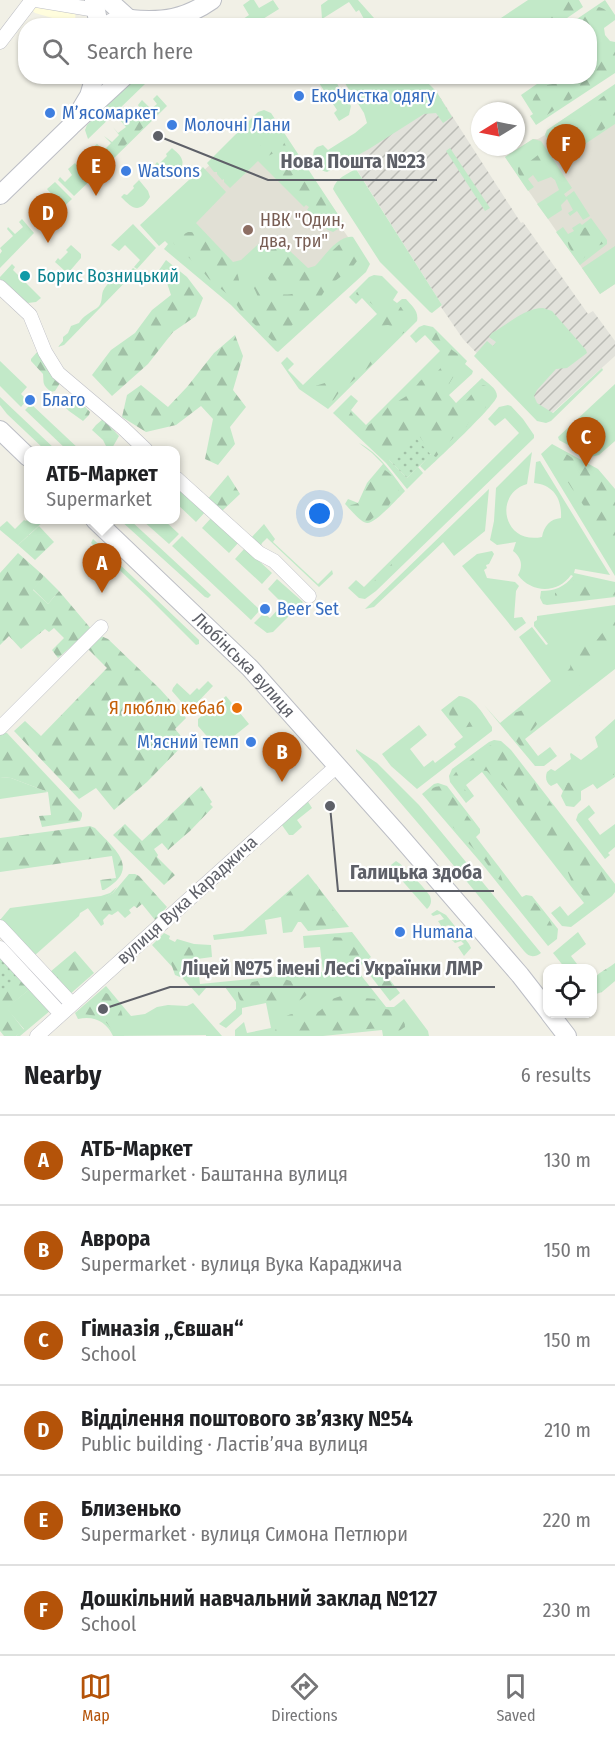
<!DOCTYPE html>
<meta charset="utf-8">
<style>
:root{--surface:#fff;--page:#f6f6f6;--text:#202124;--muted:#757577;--line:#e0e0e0;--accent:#b45309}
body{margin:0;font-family:"Fira Sans Condensed",sans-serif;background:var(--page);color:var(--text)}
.controls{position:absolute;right:18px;bottom:18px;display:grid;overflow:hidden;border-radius:12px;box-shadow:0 2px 4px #0004}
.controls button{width:54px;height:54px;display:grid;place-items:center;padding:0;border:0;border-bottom:2px solid var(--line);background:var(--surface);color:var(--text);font:30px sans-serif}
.compass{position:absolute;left:471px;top:102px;width:54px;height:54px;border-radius:50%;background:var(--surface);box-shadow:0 2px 4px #0004;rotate:260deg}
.you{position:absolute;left:320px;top:514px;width:21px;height:21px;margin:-15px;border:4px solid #fff;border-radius:50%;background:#1a73e8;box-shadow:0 0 0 9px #1a73e833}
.badge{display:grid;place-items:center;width:39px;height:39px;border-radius:50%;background:var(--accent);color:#fff;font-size:20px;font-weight:700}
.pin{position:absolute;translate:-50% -50px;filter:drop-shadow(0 2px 3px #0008)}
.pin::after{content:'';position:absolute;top:32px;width:21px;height:18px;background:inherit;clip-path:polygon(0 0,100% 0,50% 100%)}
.popup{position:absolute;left:24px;top:446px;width:156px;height:78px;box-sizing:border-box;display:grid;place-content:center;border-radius:12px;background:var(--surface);filter:drop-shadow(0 2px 4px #0005);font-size:20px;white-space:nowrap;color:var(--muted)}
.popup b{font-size:22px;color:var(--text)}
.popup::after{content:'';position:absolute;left:50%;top:100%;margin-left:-12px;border:12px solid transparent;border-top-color:var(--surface)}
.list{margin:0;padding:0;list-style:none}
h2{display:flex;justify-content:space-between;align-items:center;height:78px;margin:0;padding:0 24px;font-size:26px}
h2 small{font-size:20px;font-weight:400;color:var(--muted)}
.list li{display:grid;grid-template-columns:39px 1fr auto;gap:18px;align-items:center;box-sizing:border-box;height:90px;padding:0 24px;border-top:2px solid var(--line)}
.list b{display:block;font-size:22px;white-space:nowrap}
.list p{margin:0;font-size:20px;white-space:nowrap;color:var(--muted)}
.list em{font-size:20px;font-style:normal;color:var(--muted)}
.icon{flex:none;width:33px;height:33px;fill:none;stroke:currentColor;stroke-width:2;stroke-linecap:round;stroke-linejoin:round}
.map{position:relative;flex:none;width:615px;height:1036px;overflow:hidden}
.search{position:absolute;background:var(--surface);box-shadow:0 2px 4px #0004;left:18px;right:18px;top:18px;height:66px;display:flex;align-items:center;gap:15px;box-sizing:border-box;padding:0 21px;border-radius:24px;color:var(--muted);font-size:22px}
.sheet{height:618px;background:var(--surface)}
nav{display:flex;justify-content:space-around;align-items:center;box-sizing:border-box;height:84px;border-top:2px solid var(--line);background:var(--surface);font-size:16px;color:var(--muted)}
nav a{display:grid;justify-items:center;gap:3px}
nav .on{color:var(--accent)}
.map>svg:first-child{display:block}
</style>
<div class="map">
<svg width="615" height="1036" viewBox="0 0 615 1036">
<defs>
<pattern id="industrial-furrows" width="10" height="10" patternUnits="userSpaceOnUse" patternTransform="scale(1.5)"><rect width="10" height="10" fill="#e2e2db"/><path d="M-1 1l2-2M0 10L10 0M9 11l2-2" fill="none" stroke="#babbb5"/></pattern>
<pattern id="forest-firs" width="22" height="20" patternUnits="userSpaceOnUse" patternTransform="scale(1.5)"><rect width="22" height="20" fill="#c2e9c8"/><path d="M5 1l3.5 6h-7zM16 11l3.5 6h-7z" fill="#a1c0a6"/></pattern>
<pattern id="park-dots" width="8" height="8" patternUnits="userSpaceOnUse" patternTransform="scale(1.5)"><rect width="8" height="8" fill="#c2e9c8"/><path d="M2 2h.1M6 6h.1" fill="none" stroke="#a1c0a6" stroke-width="1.8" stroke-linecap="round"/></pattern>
</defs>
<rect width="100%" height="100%" fill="#f1f0e6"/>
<path fill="#fffddd" d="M27,0H76L75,25H65L56,19L35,13L33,11Z"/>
<path fill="url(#industrial-furrows)" d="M436,91L521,223L523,222L588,314L593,311L615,341V356L543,421L463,339L441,307L442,305L345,151Z"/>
<path fill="#e1e0d5" d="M615,86V284L600,294L505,157L533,139H538L545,135L547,130Z
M269,114L343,222L341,227L348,237L277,347L145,221Z"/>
<path fill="#c2e9c8" d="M250,0H254L259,8L273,0L279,9L253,25H239L237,23L249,15L243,5Z
M328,0H358L374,18L372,25H354L364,19L359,10L356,12L349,2L322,19L321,5Z
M528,0H579L583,7L557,25L489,26Z
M605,0L615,15V20L604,28L605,35L610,41L615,42V73L536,125L530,116L533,114L521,95L547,77L590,76V48L596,43L590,33V26L568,25Z
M138,77L145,84L88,139L85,130L87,125L134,78Z
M315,77H320L325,83L332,80L336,82L351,106L349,115L339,121L334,113L337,110Z
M341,77H422L436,91L452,117L443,123L436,113L424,114L369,149L327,172C318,171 311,159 314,150L317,147L323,145L328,150L355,133L367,123L364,113Z
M615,84V124L561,160L545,135L547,130Z
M157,95L167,106L109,163L93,147L97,144L104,150L111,143L104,136L112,142L119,135L113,127L118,133L126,127L120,120L128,114L133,119L142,111L138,105L142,100L151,109L157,104L153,99Z
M264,110L271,113L343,222L341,227L333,232L328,230L307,210L309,207L306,205L304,207L258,161L230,188L224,182V179L222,180L217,174V172H214L207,163L258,112Z
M533,139L541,141L572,188L564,194L566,197L574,191L590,216L583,220L577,211L570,216L568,213L573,210L567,199L561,205L562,210L548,219L537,204L559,190L555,180L551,177L538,182L533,175L528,179L534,187L528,191L505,157Z
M172,148C175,151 181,155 182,160C185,167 175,176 168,178L154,166L157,162L159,164L167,156L166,154Z
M450,148L490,208L485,211L446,151Z
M85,155L98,169L99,172L74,196L58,180L60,177L65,182L72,175L68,169L75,163L81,170L88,163L83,156Z
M203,167L226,192L196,223L233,262L241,260L267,236L275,237L308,268L315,266C325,256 338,235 353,237L370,264L366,272L278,352L276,351L231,305L164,249L168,244L165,241L159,246L140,225Z
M356,169L442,305L432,313L430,312L380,262L336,194L333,189C336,178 347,174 356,169Z
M139,180L148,191L150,197C139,214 133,209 121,197L124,194L127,195L134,188L133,186Z
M55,182L72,199L43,226L33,218L42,207L35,200L43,206L53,196L47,189Z
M591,218L607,240V244L580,265L556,232L563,227L568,234L574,231L572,228L580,223L582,225Z
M22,219L34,233L0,268V254L2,251L0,248L13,236L7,229L8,227L15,234L23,227L19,222Z
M133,224L156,248L137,269L134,267L140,260L125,245L119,251L111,245Z
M71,245L81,254V258L69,272H66L55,262L58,258L60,260L68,252L66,250Z
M615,246V284L600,294L582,268Z
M12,264L15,267L13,270L41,298L36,302L28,303L24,301L0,279V277Z
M133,268L137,270L64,345L58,347L63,341V337L68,333L71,326L79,323C83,316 91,312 97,308C103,304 101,296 103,291C107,282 117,277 122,270L127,274Z
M374,275L382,276L398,292L393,300L397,303L402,299H406C412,306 419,311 417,321L328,409L299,389L281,363L287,357L294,364L288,370L303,385L377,314L362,298L356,304L349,297L369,277Z
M543,308L552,311L586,350L587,353L567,368L556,369L537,390L534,396L537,403L553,413L602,368L603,370L551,421L546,423L537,421L474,356L487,341L493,346L496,342L489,337L492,333C508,324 525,308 543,308Z
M424,325L433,327L467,361L465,364L473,371L472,374L449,395L456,403L482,378C487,383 497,388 497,396C497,404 435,462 425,471L420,466L431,454L389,460L407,478L418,467L423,473L407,489L386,463L333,413L351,395L358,401L351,410L366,425L440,351L425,335L416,343L410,336L419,327Z
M0,361L27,387L21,394L27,400L21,407L0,386Z
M615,384V441L599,455L590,457L559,440L558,437Z
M0,397L56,450H45L7,414L0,405Z
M31,404L80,450H67L25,410Z
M508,405L511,406L523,419L534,435V438L376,591L365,599L359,598L348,588L356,580L364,587L519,433L505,418L495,426L488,419L499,407Z
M359,443C379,453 392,474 405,491C399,497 375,524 367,523C361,523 349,508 345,504L348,499L358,503L367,483L383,464L372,453Z
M552,444L598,469L615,489V576L541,454Z
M532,452L527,484C493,494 503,545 542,537C544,526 550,519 561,518C562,499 554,485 534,483L536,462L540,461L610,575L575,569L574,573L615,582V597L547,605L543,604L540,598L541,591C554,591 565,587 573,576L571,575C558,594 531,593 518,575C523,566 522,558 513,551L516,542L497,545L490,540L494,521L496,488Z
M180,486L206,511L196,522L176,503V491Z
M489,489L485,531L454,556L443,542L374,607L365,609Z
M212,517L239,542L229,553L202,528Z
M28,519L45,520L18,545L0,530V527L7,521L15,529L24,520L26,521Z
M120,520H130L211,595L208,598L205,597Z
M142,520H164L179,534L169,544Z
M264,524L275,539L273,542L318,584L332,570L333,574L319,587L267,538L262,543L260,548L251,538Z
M182,536L260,610L251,620L172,546Z
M93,539L199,640V644L196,645L148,597L91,543Z
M245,548L272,573L262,584L235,559Z
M492,551L494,554L489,564L486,565L487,568L484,570L487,578L515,582L519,586L516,591L514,618L522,617L526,623L515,631L462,566L477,554Z
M44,576L59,591L48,604L33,589Z
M277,579L303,602L273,632L267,633L254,623L264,613L270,618L283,604L268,589Z
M615,605V669L525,739L538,756L550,747L557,756L544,766H535L484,705L500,723L551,681L519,637L532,627L546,645L548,644L534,626V622L537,620V616Z
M208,681L213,686L194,706H185L172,691L173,688L177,683L190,695L197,688L199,690Z
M226,696L249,724L218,749L198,726V719Z
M459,696C474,696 484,716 492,727V731L417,789L391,766L382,754L419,725L427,735L410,749L424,767L433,760L435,763L456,747L454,744L463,737L441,710Z
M615,719V777L597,789L593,784L581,791V800L574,807L566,806L561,796L563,791L557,783L551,786C546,783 545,777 547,772L551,769L555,771L571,759L570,754L571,753L581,760L598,747L595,737Z
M494,740L501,741L511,750L615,884V892L612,896L571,927L562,926L551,913L560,906L568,916L584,903L482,772L466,785L474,796L466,803L450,782L449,776L452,769L489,742Z
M356,749L377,763L419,805L541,953C534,958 529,957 524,951L435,843L356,751Z
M0,777L11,778L48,792L0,799Z
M438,783L447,786L480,829V833L476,837L522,897L526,895L532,896L558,929L557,939L548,946L483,865L422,794L434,784Z
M305,797L312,808L297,820L302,827L293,835H289L279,821Z
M589,805L595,813L588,819L600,835L615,824V847L608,853L610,855L605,859L576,820L578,814Z
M396,861C403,865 426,889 430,896C432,902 431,905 427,909L391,868V865Z
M308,874L349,927L308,931L301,922H298L292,932L283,933L281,917L265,920L267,934L214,940L213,935L243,931Z
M117,887L113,893L80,913L79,916L34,956L0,920L10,908L101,896L110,893Z
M437,910L446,915L469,944L471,948L464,956L458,947L464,944L461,941L455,943L452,940L458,937L455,933L449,935L446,931L452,929L449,925L442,927L438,921L444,919L440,914L433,916L431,914Z
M352,932L371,957L360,966V974L386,1007H394L404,999L428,1031L429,1036H383L382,1030L323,1036H235V1030L244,1022L247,1033L271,1028L266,1003L242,1008V1014L226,1028L219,1024L236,1009V1002L225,987L206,988L199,996L152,945L164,933L170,936L169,939L175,942L177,939L194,944L211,945L212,957L197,959L200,984L323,972L320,947L304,948L303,936Z
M578,932L586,944L571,956L580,968H565L553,953Z
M106,986L131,1016L145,1014L157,1007L168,1005L187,1006L193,1003L222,1036H206V1035L113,1036C107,1022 94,1015 78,1019L75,1013Z
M31,988L51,1010L20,1036H16L24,1029L6,1008Z"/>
<path fill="url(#forest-firs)" d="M548,0H577L580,7L579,9C569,12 565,20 556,25C549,28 530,26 522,25C526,15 532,16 541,13Z
M599,7C605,9 610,12 609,19C601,29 591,28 580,23L582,17Z
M609,44L615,45V71C589,86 564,104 539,120L534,119C535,110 535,117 533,108C530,99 537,93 543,86L562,82L570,77L590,76V61L593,57L594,51L597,48Z
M615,88V123L608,126L597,134H583L580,137L579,143L564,155L557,153L550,141C554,134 562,138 568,137L577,125L590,119C592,102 602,97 615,88Z
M160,103L162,104L163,107L160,111L111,159L107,158L105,155V152L125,132L127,128L126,122L128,120L132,121L136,120L143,112L150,111Z
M269,121L273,122L287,148L325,200L336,223L335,226H329L321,215L313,212L309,192L305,194L301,200L294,192L296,186L293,175L289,177L286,182L281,183C277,174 281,165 280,155L276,152L266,157L262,155L259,151L264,127Z
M538,155C545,157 552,162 549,170L542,176L527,172C524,177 529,181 529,187H526L518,173V167L524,162H529Z
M588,227L597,231L604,241L603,244L594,247L583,259C574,257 567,247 567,238L574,235L577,229Z
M188,232C195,232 197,233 201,239L209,240L212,242L213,247L207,256L209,259L221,255C234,261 243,279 238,293L243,303L247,308L255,309C262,300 257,295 253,286C253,285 252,277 252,276H258C272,290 275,298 296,293L297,288L292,283L278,285L271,283L268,278L271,273L279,271V268C271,258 261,255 264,240L269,239L274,241L292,261L314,279C321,277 332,269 333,261C334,258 332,254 332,251L345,239C352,240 360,251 360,257L351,269L327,287L319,300L301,318L294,323L278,342H274L242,313L232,298L209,279L199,267L174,244L173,240Z
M166,260L187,277L203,298L196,316L173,332L148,364L112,396L92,375L111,350L135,333L152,310L171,295L167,283L157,273Z
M363,286L379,291L382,299L390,297L394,306L401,307C404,313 409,315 411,321L405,332L392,340L387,338L388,335L396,328L388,325L381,326L377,324L379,312C373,304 366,297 357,295L356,293Z
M425,327L436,332L441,342L462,357L464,368L463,372L455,374L449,384L441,385L438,391L440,397L458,407C468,402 472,390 483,385C488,386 493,390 494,396L485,408L472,416L466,427L460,430L436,457L434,456L417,433C403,438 397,452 384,456L378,453L355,430L342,421L339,416L340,411L345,405H348C352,415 356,422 366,427L382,415L388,407L410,394L420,381L425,377L437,372L448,360L443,351L428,335L418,334V331Z
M235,335L243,356L233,390L246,407L230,427L235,444L218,465L205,459L213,419L201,406L176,425L146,432L122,417L127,395L141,385L168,407L187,387L214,353Z
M38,351L49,372L60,383L55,391L51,392C42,384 44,384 43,374L31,361V359Z
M375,352H377L378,358C367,370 354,380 341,390C336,395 335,401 328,404L313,396L312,390L315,386L351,375Z
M73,394L90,412L89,415L83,421L69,411L63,405C63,400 68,394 73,394Z
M103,419L119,436L111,450H101L106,446L103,440L92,430L96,425Z
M554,448C568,452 580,467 595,468L615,495V561L597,533L594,521L571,487L561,471L558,461L551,454V451Z
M382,469C391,471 398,484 399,493L392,500L388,507C378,509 376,518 367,522L363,519L350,505C363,504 361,497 367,487C370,482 375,475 379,470Z
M228,475L240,494L221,512L206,501Z
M39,526L54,542L35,560L18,545Z
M18,553L44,576L33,590L48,604L59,591L92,630L81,638L58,658L52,650L64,638L54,628L49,632L45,629L21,649L9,636L0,645V573Z
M401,555L404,557L403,560L367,597L360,596L359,589L367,588Z
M577,578L615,584V596L557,602L555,600V593L565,588Z
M615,621V646C604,648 600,658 594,666L585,669L579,687L572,688L564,685L563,679L564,675L570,668L573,653L576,649L596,641L607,627Z
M101,636L108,639L160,689L186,718L175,729L186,742L147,782L114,810L96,788L79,799L14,731L25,721L41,736L107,668L86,647L96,638Z
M461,701C471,706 478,714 475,726C470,727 464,728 460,726C445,721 446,705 461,701Z
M526,709C549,723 532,727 524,739L528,749L525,752L511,735L505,723L514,713Z
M2,731L7,733L82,813V816L80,821L42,827L39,816L51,815L48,792L11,778L0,777V732Z
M492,745L499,746L504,750L519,765L521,770L534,781L539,792L548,799L568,828L603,871L613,887L608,895L598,899L592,908L584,913L577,921L567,926L558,918L561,916L570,918L587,905L586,899L572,883L566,867L560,859L547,851L537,837L534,829L519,813L518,805L514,797L487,771L478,770L464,783L465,790L469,794V796L466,797C459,792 454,784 453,776L456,772L486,747Z
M615,760L614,775C601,776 589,783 579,791L578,802L571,806L567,804L563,793L567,783L590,778C597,768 603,763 615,760Z
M201,786L212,802L210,804L213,807L190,831L168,850L162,843L154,849L158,855L157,857L175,875L164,885L113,835L125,824L142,841Z
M440,786L445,787L476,827L477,831L474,840C483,849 501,870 503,882L497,878L483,858L458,833L432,802L428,794C430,788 434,787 440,786Z
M90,826L95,828C114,849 142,868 104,890H102L100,880L116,878L112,856L0,872V838Z
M129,874H135L139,876L167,907L155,920L142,904L137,908L134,906L129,910L131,913L125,918L118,911L112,915L109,914L103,920L104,924L101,926L87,907L113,893Z
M311,882L316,884C322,893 338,914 339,924L336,927L313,926L296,919L279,908C283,895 297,883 311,882Z
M519,899L533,900C540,910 565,932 548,940C540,933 537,925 530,917C526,911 521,907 517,902Z
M333,937L345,938L358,951L360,958L354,968V974L350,977C327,981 325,960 326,942Z
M164,941H170L180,947H191C195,956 195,967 190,975L180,977L175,975L171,963L162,950Z
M75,951L94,973L69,995L50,972Z
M0,954L31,988L7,1008L24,1030L16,1036H4L0,1031Z
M376,962L400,993L390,1001L366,970Z
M615,963V981L602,992L593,995C592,972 599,975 615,963Z
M310,976L316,983C308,996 297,1006 281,1005C277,1004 273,1002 268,1002C252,1001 236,1011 238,987L243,984L272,978H281L294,982Z
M106,993C123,999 124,1021 124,1036H117L102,1017L84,1014L83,1011L85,1006Z
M341,996L376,999L385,1009C396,1011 405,1014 405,1027L399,1031L387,1033L382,1028L327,1032L313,1036L296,1034L288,1036H270C277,1031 278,1022 285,1017C294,1010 303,1017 313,1014C324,1011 324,1004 332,999C335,998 338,997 341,996Z"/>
<path fill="url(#park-dots)" d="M414,436L431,455L407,478L389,460Z
M0,954L22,978L0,997Z"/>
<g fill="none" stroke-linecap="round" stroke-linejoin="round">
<g stroke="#bebfc5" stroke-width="15">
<path id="street" d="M36,0L96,10
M0,42L32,0
M0,287L30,315L45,352L58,373L123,428L146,450
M176,478L259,553L274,561L309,596
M0,728L101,627
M0,927L72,1004
M0,948L61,1014
M37,1036L338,765"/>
</g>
<g stroke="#bcbec5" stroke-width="20">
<g id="secondary">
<path d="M94,0L99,26"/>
<path d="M108,0L129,19"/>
<path d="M130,19C163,22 185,19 212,0"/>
<path d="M107,26C118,17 129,16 140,24"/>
<path d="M80,111L89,96L95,76"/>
<path d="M0,195L71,126L125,76"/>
<path d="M0,430L28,457"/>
<path id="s1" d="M95,520L250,668L398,834L520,975L548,1011"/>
<path d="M550,1014L567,1036"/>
</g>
</g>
<use href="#street" stroke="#fff" stroke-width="14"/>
<use href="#secondary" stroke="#fff" stroke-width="18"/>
</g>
<g fill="#3f7fe0" stroke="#fff" stroke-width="2">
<circle cx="299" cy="96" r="6"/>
<circle cx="50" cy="113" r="6"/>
<circle cx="172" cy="125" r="6"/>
<circle cx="126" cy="171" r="6"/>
<circle cx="30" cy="400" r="6"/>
<circle cx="265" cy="609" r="6"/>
<circle cx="251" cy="742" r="6"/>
<circle cx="400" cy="932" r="6"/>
</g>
<circle fill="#8d6e63" stroke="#fff" stroke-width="2" cx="248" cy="230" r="6"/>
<circle fill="#0f9aa8" stroke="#fff" stroke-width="2" cx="25" cy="276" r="6"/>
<circle fill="#e8710a" stroke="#fff" stroke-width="2" cx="237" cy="708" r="6"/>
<g text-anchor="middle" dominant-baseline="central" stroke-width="4.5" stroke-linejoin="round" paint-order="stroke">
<g font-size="18" fill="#366cbe" stroke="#fff" text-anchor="start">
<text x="311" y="96">ЕкоЧистка одягу</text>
<text x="62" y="113">Мʼясомаркет</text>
<text x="184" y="125">Молочні Лани</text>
<text x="138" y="171">Watsons</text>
<text x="42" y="400">Благо</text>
<text x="277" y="609">Beer Set</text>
<text x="239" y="742" text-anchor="end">М'ясний темп</text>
<text x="412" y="932">Humana</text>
</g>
<g font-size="18" fill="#785e54" stroke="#fff" text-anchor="start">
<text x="260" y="220">НВК "Один,<tspan x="260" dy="21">два, три"</tspan></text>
</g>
<g font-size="18" fill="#0d838f" stroke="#fff" text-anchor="start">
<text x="37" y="276">Борис Возницький</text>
</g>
<g font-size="18" fill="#5e6068" stroke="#fff">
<text stroke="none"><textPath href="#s1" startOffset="208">Любінська вулиця</textPath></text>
<text transform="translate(187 900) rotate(-42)">вулиця Вука Караджича</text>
</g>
<g font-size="18" fill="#c56008" stroke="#fff" text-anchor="end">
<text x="225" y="708">Я люблю кебаб</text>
</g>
</g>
<path fill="none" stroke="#5e6068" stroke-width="2" d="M158 136L268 180H437M330 806L338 891H494M103 1009L170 987H495"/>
<g fill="#5e6068" stroke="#fff" stroke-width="2">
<circle cx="158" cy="136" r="6"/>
<circle cx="330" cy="806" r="6"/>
<circle cx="103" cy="1009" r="6"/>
</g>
<g font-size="20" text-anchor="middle" font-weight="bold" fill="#5e6068" stroke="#fff" stroke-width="4.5" stroke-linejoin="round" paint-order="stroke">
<text x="353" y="168">Нова Пошта №23</text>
<text x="416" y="879">Галицька здоба</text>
<text x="332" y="975">Ліцей №75 імені Лесі Українки ЛМР</text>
</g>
</svg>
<div class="controls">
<button><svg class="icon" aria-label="locate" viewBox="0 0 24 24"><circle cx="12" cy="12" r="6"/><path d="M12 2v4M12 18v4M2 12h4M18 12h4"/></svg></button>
</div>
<svg class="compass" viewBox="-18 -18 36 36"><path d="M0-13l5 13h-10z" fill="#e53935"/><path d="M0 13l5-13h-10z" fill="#757577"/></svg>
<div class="you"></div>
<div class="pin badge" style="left:102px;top:593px">A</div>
<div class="popup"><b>АТБ-Маркет</b>Supermarket</div>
<div class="pin badge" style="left:282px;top:782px">B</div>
<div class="pin badge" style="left:586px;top:467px">C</div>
<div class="pin badge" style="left:48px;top:243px">D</div>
<div class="pin badge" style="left:96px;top:196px">E</div>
<div class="pin badge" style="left:566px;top:174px">F</div>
<div class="search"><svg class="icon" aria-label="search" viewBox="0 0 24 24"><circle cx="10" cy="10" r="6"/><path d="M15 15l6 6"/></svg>Search here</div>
</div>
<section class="sheet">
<h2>Nearby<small>6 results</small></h2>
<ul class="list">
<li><span class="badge">A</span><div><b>АТБ-Маркет</b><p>Supermarket · Баштанна вулиця</p></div><em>130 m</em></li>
<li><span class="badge">B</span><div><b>Аврора</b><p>Supermarket · вулиця Вука Караджича</p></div><em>150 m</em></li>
<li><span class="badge">C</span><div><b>Гімназія „Євшан“</b><p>School</p></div><em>150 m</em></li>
<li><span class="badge">D</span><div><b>Відділення поштового зв’язку №54</b><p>Public building · Ластівʼяча вулиця</p></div><em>210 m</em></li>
<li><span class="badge">E</span><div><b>Близенько</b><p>Supermarket · вулиця Симона Петлюри</p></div><em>220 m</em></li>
<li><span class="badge">F</span><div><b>Дошкільний навчальний заклад №127</b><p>School</p></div><em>230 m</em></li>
</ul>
</section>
<nav>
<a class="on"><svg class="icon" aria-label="map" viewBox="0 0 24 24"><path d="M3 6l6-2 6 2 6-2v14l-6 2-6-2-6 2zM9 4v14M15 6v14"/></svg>Map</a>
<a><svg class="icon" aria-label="directions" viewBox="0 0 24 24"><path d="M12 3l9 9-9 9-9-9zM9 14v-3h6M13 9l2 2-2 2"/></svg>Directions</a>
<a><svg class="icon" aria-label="saved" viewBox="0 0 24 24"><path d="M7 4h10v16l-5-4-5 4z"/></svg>Saved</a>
</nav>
